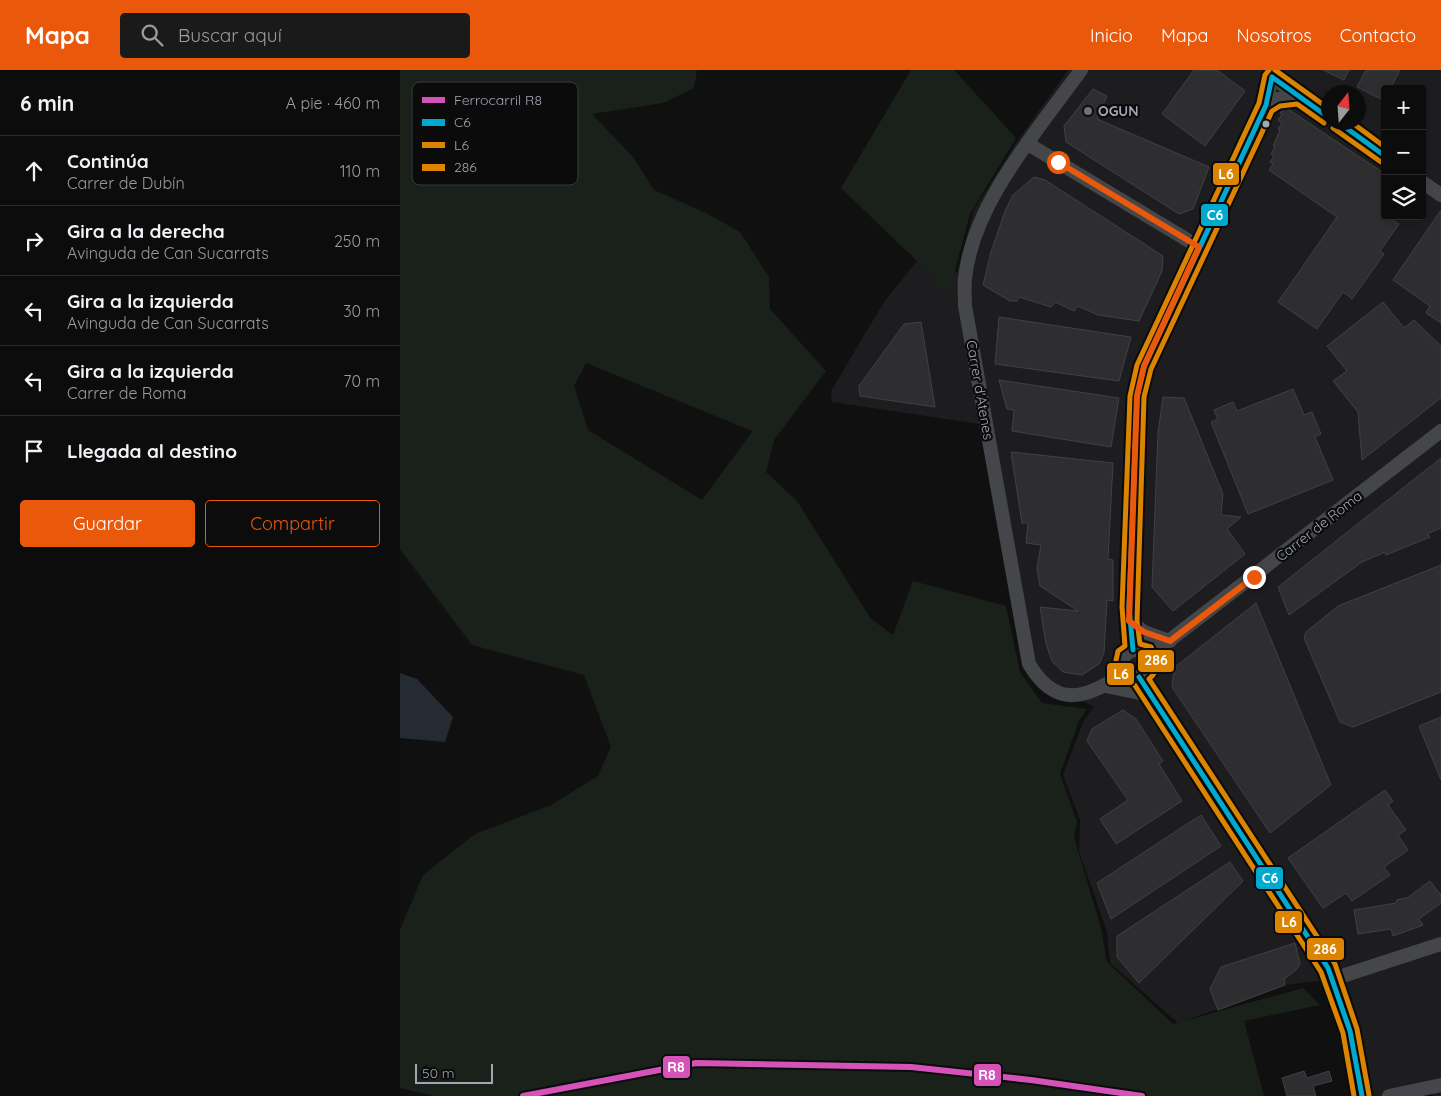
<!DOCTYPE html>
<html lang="es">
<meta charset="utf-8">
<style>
:root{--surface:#0c0c0d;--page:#1a1a1b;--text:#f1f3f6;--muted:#9a9b9d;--line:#2c2c2e;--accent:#ea580c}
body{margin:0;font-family:Quicksand,sans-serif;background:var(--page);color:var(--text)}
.controls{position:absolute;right:15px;top:15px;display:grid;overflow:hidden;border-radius:5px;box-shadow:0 2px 8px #0003}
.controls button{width:45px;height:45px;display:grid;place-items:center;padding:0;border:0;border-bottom:1px solid var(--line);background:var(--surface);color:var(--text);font:25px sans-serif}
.compass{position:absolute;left:921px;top:15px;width:45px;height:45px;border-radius:50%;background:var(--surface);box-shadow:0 2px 8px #0003;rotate:17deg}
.scale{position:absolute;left:15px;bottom:12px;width:78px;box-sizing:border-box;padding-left:5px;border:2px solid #a0a6b2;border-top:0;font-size:14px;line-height:18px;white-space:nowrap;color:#a0a6b2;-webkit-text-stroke:4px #0b0b0c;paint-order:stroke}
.stop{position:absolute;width:15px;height:15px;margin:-11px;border:4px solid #ea580c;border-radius:50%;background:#fff}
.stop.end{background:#ea580c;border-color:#fff;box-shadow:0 1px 5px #0008}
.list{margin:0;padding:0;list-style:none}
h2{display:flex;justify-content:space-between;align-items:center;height:65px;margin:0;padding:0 20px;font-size:21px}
h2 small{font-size:16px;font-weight:400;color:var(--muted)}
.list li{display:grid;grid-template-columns:32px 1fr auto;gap:15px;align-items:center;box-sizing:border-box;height:70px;padding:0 20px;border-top:1px solid var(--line)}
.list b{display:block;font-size:19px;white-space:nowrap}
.list p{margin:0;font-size:16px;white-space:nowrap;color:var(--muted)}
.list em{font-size:16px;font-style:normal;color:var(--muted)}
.actions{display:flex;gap:10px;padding:15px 20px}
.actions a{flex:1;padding:11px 0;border:1px solid var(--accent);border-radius:5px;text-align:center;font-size:18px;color:var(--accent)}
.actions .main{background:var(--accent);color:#fff}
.icon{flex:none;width:28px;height:28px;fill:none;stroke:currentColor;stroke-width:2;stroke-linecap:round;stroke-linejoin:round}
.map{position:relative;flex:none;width:1041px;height:1026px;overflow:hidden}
header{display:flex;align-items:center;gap:30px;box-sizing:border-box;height:70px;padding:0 25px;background:var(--accent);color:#fff}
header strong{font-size:24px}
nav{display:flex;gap:28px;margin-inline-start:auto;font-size:18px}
.search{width:350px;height:45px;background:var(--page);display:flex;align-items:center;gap:12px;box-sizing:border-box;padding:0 18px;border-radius:5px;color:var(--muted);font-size:19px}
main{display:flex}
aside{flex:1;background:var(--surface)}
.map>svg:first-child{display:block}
</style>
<header>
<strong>Mapa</strong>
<div class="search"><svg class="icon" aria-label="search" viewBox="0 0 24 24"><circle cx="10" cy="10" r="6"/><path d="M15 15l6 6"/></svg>Buscar aquí</div>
<nav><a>Inicio</a><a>Mapa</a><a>Nosotros</a><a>Contacto</a></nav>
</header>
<main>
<aside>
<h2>6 min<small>A pie · 460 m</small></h2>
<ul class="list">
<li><svg class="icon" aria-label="ahead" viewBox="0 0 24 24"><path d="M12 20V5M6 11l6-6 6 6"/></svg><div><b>Continúa</b><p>Carrer de Dubín</p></div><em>110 m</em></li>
<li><svg class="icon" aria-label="right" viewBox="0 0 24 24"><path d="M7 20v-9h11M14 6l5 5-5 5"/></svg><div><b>Gira a la derecha</b><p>Avinguda de Can Sucarrats</p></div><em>250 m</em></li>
<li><svg class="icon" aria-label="left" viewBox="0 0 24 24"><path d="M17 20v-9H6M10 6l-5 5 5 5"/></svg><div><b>Gira a la izquierda</b><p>Avinguda de Can Sucarrats</p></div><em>30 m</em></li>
<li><svg class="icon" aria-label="left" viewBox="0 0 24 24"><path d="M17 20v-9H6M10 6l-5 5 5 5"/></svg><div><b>Gira a la izquierda</b><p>Carrer de Roma</p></div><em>70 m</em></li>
<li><svg class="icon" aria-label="arrive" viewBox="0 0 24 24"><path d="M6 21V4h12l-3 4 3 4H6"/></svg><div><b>Llegada al destino</b></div></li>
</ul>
<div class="actions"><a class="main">Guardar</a><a>Compartir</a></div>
</aside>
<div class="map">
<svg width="1041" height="1026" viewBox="0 0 1041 1026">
<rect width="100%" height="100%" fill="#101011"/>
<path fill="#1d1d1f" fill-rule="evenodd" d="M668,0H1041V1026H1034L1027,1018L989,1026H962L933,909L885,915L778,953L710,893L707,862L679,781L680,750L663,705L684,650L694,637L637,607L586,355L432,332L431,321L484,232L525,181L557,203L574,140L618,70ZM985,19H1022V146H985ZM928,22H958V52H928Z"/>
<path fill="#1a211b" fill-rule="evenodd" d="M0,0H297L294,18L263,33L192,44L233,87L254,120L308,144L340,162L369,207L370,239L426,301L374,370L366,402L397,431L471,549L493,565L513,511L606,536L620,602L642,633L687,639L679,651L660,704L677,752L674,767L701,858L707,892L773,954L903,918L920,935L844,951L864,1026H34L0,1018V860L23,805L75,764L151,735L198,706L211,677L184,605L72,575L0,479ZM186,293L352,361V362L302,430L188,360L174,316Z
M511,0H554L616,68L570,144L548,226L516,190L441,118Z"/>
<path fill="#242b32" d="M0,603L17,609L53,647L45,672L0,668Z"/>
<path fill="#2e2e30" stroke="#3f4144" d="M794,0H817L845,21L805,76L762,44Z
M923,0H949L944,10Z
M966,0H1000L990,19H985V31L957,17Z
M693,19L707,26L697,49L809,97L793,139L779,144L666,72L664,56Z
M885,37L985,104V146L999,154L980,181L984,184L952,229L943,222L917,259L878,232L937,147L869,100L873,94L870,92L874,86L871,84L875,77L873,76L880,60L878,59L882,53L878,50L882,45L880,43Z
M634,107L645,110L763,186L762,201L739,251L698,245L678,236L674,241L655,232L651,237L619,227L617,231H610L583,215L591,182L605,141L613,125Z
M1041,140V253L1026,243L1030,236L993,210Z
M983,232L1004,258L1014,250L1041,276V328L962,390L958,342L933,311L947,301L927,276Z
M599,247L731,267L719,311L595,294Z
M521,252L535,337L460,326L459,316L504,254Z
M599,310L719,328L711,377L612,361L614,340L607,339Z
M893,319L904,345L912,342L921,364L915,367L933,410L848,444L811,352L818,349L814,340L833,332L837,341Z
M763,327L784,328L823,424L821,445L841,447L827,459L845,484L773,541L752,517L758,363Z
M611,382L713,393L708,489L713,490V531L707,530L704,583L699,594L682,605L663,602L652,591L646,574L640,537L678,541L640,516L637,498L641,475L626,473L628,453H622Z
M1041,388V458L1027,464L1030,467L986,485L985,482L962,492L889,545L878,517Z
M1041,495V622L953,657L940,652L904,568L906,562L938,536Z
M856,533L931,715L870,763L772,617L774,598Z
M723,640L736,649L763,691L759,694L782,731L716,774L700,749L728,730L687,671L692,659Z
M1041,647V710L1019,656Z
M985,720L993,731L988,735L1006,760L998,765L1008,780L984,797L990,805L952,831L946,823L923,838L888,788Z
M801,745L821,776L711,849L697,813Z
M830,792L843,811L739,913L717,887V866Z
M1030,811L1041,825V833L1019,849L1023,855L993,866L991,859L958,864L954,840L996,833L997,830L1007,828Z
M895,873L900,894L896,900L884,909L885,915L818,940L810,919L821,897Z
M904,1001L907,1008L929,1001L932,1011L913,1016L916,1026H887L882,1008Z"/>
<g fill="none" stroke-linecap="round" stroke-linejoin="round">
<path stroke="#454649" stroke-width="14" d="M681,0C638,60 572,134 565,209C564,218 565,227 565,236L629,594C657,641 687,627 725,603
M872,7L928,47
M866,35L878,29L899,26
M937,52L985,86
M628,74L799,177
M1022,112L1041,125
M729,551L744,562L770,571
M733,580L729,537L737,326L744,297L866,35L873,0
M722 594a14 14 0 1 1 28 0a14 14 0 1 1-28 0Z
M748,587L1041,361
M739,607L928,898C947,938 956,983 962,1026
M706,616L749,625
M933,909L1041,874
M989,1026L1041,1015"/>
<g stroke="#0b0b0c" stroke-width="9">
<path id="bus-1" d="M872,7L928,47
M938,52L985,86
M733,580L729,537L737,326L744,297L866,35L872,7
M739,607L928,898L950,961L962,1026"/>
</g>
<g stroke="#0b0b0c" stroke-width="9">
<path id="bus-2" d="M869,0L865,5L859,33L737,295L730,326L722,537L725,576L718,581L715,595L724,610L734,614L921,902L943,963L954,1026
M875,0L928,38
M933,58L981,92"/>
</g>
<g stroke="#0b0b0c" stroke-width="9">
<path id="bus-3" d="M951,52L985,77
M924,53L897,34L880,36L872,41L751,299L744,327L737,551L740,574L751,577C758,589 760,600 749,609L935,894L957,959L969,1025"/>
</g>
<use href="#bus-1" stroke="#00a9ce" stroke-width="5"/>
<use href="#bus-2" stroke="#dc8400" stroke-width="5"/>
<use href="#bus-3" stroke="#dc8400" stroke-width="5"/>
<g stroke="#0b0b0c" stroke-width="10">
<path id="rail-1" d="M123,1026L296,993L511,997L631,1010L742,1026"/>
</g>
<use href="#rail-1" stroke="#d553b9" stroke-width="6"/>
</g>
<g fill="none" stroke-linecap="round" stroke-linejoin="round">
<path stroke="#ea580c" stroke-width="6" d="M658,92L799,177L744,296L737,326L729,551L744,562L770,571L854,507"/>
</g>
<circle fill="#6e727a" stroke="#0b0b0c" stroke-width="2" cx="688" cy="41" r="5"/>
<circle fill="#a0a6b2" stroke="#0b0b0c" stroke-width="2" cx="866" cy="54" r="4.5"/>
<g text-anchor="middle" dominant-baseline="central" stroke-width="4.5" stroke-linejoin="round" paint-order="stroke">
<g font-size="14" font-weight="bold" fill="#a0a6b2" stroke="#0b0b0c" text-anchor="start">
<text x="698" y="41">OGUN</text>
</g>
<g font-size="14" fill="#a0a6b2" stroke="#0b0b0c">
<text transform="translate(580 320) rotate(80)">Carrer d'Atenes</text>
<text transform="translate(919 456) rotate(-38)">Carrer de Roma</text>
</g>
</g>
<rect x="12" y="12" width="166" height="103" rx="8" fill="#0b0b0c" stroke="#383a3e" stroke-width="1"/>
<rect x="22" y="27" width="23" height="6" fill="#d553b9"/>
<rect x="22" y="49" width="23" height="7" fill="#00a9ce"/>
<rect x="22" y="72" width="23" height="6" fill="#dc8400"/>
<rect x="22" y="94" width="23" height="7" fill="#dc8400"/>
<g font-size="14" fill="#a0a6b2">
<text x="54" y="35">Ferrocarril R8</text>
<text x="54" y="57">C6</text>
<text x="54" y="80">L6</text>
<text x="54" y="102">286</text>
</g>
<g stroke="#0b0b0c" stroke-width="2">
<rect x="812" y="92" width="28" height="24" rx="5" fill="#dc8400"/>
<rect x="800" y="133" width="29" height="24" rx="5" fill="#00a9ce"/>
<rect x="737" y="579" width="38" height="24" rx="5" fill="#dc8400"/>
<rect x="706" y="592" width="29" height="24" rx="5" fill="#dc8400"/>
<rect x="855" y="796" width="29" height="24" rx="5" fill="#00a9ce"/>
<rect x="874" y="840" width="29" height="24" rx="5" fill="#dc8400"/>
<rect x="906" y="867" width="39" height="24" rx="5" fill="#dc8400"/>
<rect x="262" y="985" width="29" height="24" rx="5" fill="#d553b9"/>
<rect x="573" y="993" width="29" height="24" rx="5" fill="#d553b9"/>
</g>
<g font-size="14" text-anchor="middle" font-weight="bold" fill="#fff">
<text x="826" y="109">L6</text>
<text x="815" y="150">C6</text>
<text x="756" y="595">286</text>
<text x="721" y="609">L6</text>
<text x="870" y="813">C6</text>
<text x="889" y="857">L6</text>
<text x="925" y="884">286</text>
<text x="276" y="1002">R8</text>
<text x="587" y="1010">R8</text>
</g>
</svg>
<div class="controls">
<button>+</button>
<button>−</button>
<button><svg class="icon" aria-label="layers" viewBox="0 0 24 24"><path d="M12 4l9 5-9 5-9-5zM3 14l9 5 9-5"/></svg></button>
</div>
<svg class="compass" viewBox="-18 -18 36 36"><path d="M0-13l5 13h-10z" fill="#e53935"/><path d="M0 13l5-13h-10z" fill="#9a9b9d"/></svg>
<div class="scale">50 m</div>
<div class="stop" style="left:658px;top:92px"></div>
<div class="stop end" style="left:854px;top:507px"></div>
</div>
</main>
